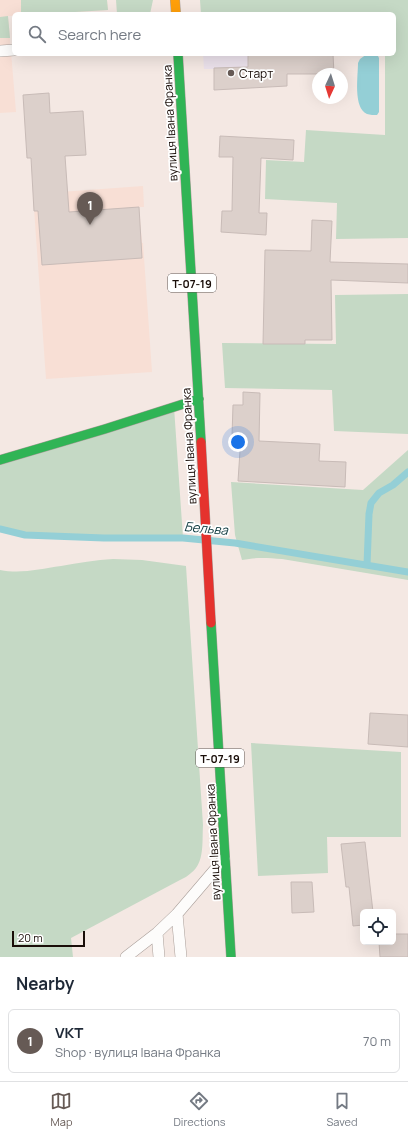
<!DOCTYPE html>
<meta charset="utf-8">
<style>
:root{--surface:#fff;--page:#f2f2f3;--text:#1f2937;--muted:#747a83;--line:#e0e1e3;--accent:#665a55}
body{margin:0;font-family:Manrope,sans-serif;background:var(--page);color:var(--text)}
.controls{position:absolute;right:12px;bottom:12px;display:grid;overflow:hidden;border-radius:6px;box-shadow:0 4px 16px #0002}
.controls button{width:36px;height:36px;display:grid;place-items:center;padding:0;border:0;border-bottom:1px solid var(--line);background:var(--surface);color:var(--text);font:20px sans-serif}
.compass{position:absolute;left:312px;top:68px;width:36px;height:36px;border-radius:50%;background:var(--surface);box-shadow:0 4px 16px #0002;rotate:184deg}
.scale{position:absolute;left:12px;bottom:10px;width:73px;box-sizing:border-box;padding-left:4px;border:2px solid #1a0e09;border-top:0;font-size:11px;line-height:14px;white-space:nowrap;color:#1a0e09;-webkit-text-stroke:3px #fff;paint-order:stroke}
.you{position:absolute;left:238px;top:442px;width:14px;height:14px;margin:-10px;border:3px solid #fff;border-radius:50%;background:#1a73e8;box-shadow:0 0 0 6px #1a73e833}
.badge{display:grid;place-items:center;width:26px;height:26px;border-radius:50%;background:var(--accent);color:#fff;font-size:13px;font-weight:700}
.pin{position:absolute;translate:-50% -33px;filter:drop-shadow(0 1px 2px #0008)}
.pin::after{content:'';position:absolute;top:21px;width:14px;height:12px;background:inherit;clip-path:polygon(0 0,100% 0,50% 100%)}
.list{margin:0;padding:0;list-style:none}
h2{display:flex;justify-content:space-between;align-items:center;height:52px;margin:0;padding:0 16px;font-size:17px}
h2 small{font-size:13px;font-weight:400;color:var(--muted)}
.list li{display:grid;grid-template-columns:26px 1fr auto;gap:12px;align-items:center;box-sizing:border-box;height:64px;margin:0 8px 8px;padding:0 8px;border:1px solid var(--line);border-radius:6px}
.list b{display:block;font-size:15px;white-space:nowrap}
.list p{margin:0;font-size:13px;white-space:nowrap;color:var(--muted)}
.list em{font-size:13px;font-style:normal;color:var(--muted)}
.icon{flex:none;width:22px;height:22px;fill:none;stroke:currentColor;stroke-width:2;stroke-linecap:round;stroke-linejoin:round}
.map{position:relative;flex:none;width:408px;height:957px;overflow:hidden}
.search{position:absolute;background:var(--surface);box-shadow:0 4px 16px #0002;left:12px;right:12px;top:12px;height:44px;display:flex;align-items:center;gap:10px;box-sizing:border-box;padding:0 14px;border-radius:6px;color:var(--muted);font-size:15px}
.sheet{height:124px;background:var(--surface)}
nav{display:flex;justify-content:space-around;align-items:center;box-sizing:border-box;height:56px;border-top:1px solid var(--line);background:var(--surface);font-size:11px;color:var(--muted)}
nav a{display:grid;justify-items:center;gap:2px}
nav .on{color:var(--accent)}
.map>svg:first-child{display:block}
</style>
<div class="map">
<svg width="408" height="957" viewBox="0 0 408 957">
<rect width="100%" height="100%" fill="#f4e8e3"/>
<path fill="#ebe1eb" d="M203,54H248L249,87L214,90V69H204Z"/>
<path fill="#f8dfd5" d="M0,0H107L108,10L42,14H14V16H8L16,112L0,113Z
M143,186L144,207H139L142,243H143L152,372L46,379L33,194Z"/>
<path fill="#c5d9c5" d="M21,0H107L108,10L42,14H21Z
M116,0H153L150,14H117Z
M200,0H408V238L336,239L337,203L265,199L266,160L304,162L306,130L385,135V54H394V14H201Z
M8,16L10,38H0V17Z
M408,294V434L334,431L332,390L225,388L222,343L336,344L335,295Z
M174,407L183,538H104L25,535L0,529V460Z
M408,450V580L282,559C268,558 256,557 242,560L235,535L231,482L363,490Z
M113,559L142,560L186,566L203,825C202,841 205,863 191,873C188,876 184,878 180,880L71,938L73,957H0V570C21,574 40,569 61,566C78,563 96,560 113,559Z
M251,743L401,752V837H327L328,873L258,876Z"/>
<path fill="#94cfd6" d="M367,54H377L379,58V112L377,115C374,115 370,115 367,114C353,108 358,76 358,63L360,59Z"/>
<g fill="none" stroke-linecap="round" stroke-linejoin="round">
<path stroke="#94cfd6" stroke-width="7" d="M0,529L25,535L104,538H183L235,543L408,572
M367,565L369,514L371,503L379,493L393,485L408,472"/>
</g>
<path fill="#dcd0cb" stroke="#c8bbb7" d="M248,54H333L334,74H287V86L214,90V68L248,67Z
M49,93L50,113L83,111L86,155L65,156L69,212L139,207L142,258L42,265L38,211H34L31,158H27L23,95Z
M220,136L294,140L293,160L261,158L259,213H267L266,235L221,232L222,211H232L233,157H219Z
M312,220L332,221L330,262L408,264V283L331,280L332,340H305V344H263L265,250L311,251Z
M243,392L260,393L259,441L320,444L319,461L346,462L345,487L238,481L241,436H232L233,405H243Z
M370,713L408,715V747L368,744Z
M365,842L373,912H363V925L353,926L349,887H346L341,844Z
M291,882H312L314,912L292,913Z
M393,934H408V957H380L379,942H393Z"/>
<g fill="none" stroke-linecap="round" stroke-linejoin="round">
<g stroke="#a99e99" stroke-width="12">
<path id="lane" d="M0,51L14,50
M177,914L181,957
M157,933L159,957
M126,957L157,933L177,914L224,859"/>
</g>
<g stroke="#a99e99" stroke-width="10">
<path id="fast" d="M178,54L201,442
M0,460L105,429L199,399
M211,623L231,957"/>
</g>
<g stroke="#a99e99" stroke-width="10">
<path id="slow" d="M175,0L176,14"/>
</g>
<g stroke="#a99e99" stroke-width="10">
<path id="jam" d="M201,442L211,623"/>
</g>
<use href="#lane" stroke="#fdfcfb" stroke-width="11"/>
<use href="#fast" stroke="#30b455" stroke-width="9"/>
<use href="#slow" stroke="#ff9f0a" stroke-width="9"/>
<use href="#jam" stroke="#e5322d" stroke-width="9"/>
</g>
<circle fill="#665a55" stroke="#fff" stroke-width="1.5" cx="231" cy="73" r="4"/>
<g text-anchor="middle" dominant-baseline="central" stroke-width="3.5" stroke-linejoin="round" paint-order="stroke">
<g fill="#fff" stroke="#5f5653" stroke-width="1">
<rect x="168" y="274" width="48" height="18" rx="3"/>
<rect x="196" y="749" width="48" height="18" rx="3"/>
</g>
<g font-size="11" font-weight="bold" fill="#1a0e09">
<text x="192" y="283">Т-07-19</text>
<text x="220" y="758">Т-07-19</text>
</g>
<g font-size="12" fill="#1a0e09" stroke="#fff" text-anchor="start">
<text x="239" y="73">Старт</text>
</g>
<g font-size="12" fill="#1a0e09" stroke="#fff">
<text transform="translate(170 123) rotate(-93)">вулиця Івана Франка</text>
<text transform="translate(189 446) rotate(-93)">вулиця Івана Франка</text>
<text transform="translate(213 842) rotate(-93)">вулиця Івана Франка</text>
</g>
<g font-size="13" font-style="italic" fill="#0f3a3f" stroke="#fff">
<text transform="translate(206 528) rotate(5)">Бельва</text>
</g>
</g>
</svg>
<div class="controls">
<button><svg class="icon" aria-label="locate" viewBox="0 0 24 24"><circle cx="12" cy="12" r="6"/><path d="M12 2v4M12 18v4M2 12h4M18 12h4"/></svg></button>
</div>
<svg class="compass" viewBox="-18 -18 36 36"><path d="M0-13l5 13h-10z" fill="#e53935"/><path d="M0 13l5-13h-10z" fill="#747a83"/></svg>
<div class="scale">20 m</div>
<div class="you"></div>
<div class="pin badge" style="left:90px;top:225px">1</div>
<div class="search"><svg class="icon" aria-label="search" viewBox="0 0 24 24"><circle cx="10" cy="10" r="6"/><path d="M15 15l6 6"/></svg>Search here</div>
</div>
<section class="sheet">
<h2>Nearby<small></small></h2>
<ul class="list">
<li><span class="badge">1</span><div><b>VKT</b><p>Shop · вулиця Івана Франка</p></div><em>70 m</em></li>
</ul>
</section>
<nav>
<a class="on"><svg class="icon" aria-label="map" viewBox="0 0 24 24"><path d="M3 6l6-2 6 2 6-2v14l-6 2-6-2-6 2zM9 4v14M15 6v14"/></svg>Map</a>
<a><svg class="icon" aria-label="directions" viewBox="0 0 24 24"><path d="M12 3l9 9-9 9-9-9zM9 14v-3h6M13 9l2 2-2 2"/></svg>Directions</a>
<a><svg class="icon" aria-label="saved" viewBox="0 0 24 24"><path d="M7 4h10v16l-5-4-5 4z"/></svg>Saved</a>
</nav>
